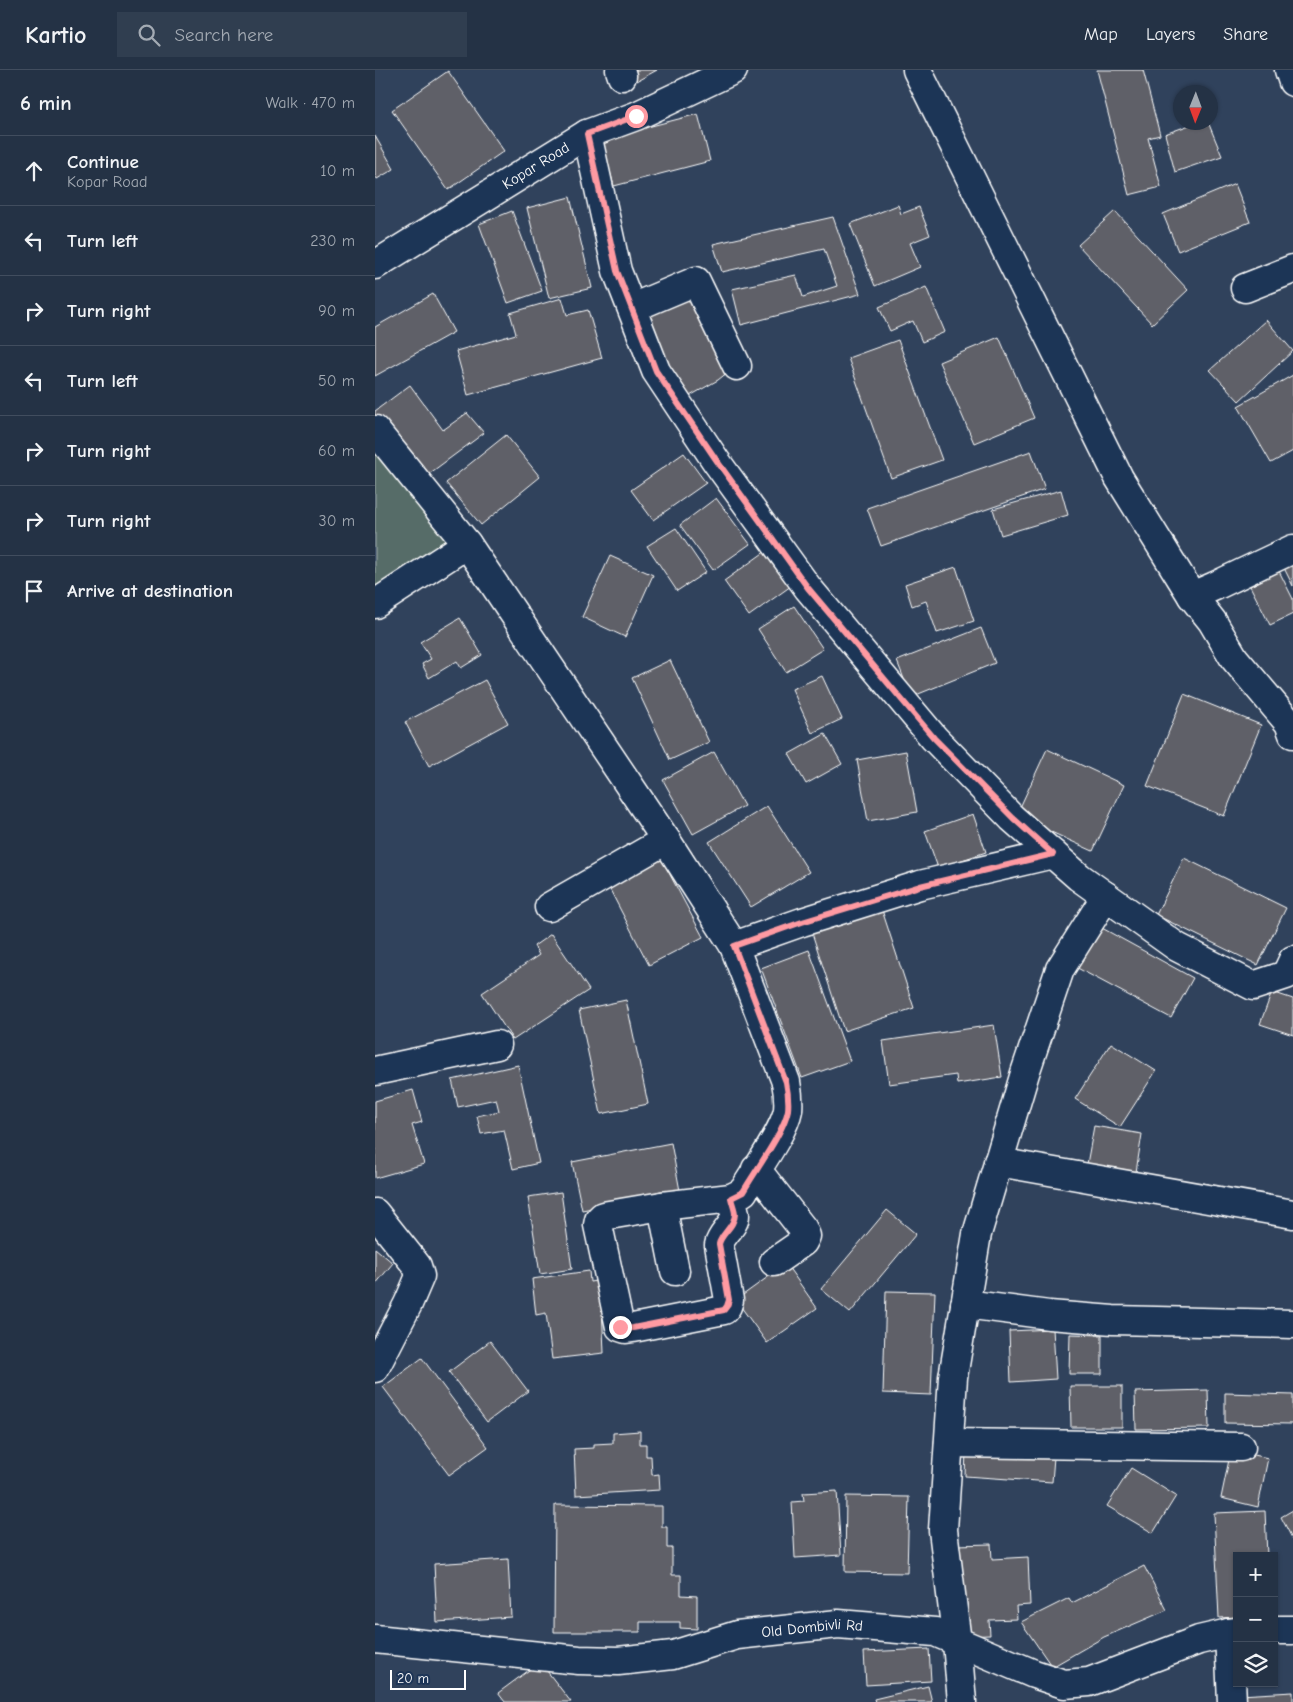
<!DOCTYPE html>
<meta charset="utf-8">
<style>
:root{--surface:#243245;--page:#303e50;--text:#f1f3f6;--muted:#a3aab3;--line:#414d5e}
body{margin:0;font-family:"Comic Neue",sans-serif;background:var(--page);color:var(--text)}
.controls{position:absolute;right:15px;bottom:15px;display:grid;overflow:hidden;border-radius:0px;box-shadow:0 1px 4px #0004}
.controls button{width:45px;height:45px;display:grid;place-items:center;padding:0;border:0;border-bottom:1px solid var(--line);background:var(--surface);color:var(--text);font:25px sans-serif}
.compass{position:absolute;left:798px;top:15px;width:45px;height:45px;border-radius:50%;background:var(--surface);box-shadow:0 1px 4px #0004;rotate:181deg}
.scale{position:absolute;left:15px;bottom:12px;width:76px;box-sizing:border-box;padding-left:5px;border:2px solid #fff;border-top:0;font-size:14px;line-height:18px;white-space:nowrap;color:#fff;-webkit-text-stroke:4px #1d3557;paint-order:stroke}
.stop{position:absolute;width:15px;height:15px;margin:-11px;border:4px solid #ff9aa2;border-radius:50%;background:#fff}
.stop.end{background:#ff9aa2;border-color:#fff;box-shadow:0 1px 5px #0008}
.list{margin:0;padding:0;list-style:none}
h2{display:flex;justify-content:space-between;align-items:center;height:65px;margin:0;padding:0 20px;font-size:21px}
h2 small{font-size:16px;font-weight:400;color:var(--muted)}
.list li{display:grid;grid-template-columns:32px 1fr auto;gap:15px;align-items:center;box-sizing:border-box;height:70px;padding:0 20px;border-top:1px solid var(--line)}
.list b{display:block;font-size:19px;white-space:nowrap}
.list p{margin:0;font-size:16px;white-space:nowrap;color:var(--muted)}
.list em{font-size:16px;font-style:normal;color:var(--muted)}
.icon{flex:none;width:28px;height:28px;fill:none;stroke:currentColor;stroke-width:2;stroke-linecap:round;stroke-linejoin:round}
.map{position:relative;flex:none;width:918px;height:1632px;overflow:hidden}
header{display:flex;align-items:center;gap:30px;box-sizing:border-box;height:70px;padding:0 25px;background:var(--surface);border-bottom:1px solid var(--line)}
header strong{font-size:24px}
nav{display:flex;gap:28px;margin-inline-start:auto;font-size:18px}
.search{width:350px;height:45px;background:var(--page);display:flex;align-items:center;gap:12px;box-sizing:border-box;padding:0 18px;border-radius:0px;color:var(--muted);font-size:19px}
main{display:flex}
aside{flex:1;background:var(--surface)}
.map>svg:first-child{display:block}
</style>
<header>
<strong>Kartio</strong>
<div class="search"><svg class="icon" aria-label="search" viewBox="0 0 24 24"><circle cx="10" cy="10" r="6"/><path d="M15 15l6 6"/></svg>Search here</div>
<nav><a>Map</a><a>Layers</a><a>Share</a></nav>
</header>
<main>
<aside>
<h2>6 min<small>Walk · 470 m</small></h2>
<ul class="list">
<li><svg class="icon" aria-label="ahead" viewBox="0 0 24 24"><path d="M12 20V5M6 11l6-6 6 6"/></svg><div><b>Continue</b><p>Kopar Road</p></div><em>10 m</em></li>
<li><svg class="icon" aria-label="left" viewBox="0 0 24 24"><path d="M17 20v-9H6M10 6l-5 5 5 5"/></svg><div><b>Turn left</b></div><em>230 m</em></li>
<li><svg class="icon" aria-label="right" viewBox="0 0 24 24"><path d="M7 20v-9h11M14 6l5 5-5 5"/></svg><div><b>Turn right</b></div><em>90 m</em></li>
<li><svg class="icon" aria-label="left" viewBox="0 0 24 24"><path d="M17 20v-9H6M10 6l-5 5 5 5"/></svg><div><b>Turn left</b></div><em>50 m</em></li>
<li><svg class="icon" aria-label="right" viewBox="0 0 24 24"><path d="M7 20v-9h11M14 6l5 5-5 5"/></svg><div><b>Turn right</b></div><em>60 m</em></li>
<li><svg class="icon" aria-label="right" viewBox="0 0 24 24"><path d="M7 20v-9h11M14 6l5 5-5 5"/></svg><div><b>Turn right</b></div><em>30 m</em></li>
<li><svg class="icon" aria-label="arrive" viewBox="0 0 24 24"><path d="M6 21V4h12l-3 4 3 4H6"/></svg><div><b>Arrive at destination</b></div></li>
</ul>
</aside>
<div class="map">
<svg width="918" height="1632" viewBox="0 0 918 1632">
<rect width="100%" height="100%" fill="#30425c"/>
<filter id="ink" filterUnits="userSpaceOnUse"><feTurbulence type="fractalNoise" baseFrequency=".02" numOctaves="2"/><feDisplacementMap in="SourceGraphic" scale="10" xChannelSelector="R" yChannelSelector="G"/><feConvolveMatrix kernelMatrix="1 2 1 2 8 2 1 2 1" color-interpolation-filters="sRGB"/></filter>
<g filter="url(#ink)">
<path fill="#566c68" stroke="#aab6b4" d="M0,376L81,479L0,528Z"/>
<path fill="#5e6068" stroke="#fff" d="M256,0H282L262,11Z
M722,0H768L785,65L773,68L786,117L754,125Z
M73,1L129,81L73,120L17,40Z
M323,44L335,91L239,116L226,69Z
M823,52H833L847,86L800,102L790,64Z
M0,66L19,99L2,109L0,105Z
M860,114L875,152L803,181L788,144Z
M195,127L217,218L174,228L152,138Z
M523,135L526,144L544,137L555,165L535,173L545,197L500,216L475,154Z
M137,141L167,221L133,233L104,154Z
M740,141L813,220L777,254L703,175Z
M458,147L485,224L366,255L357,219L421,205L428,227L462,216L449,179L347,202L338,174Z
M551,217L570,262L547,272L538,251L515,261L504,237Z
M316,219L358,298L343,310L306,331L267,242Z
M58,224L79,262L0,306V257Z
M187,228L192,245L213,240L227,288L93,325L81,281L141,264L135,243Z
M891,250L918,281L864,331L835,300Z
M624,267L659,348L599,373L564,292Z
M523,270L567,390L516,408L473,288Z
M918,305V381L896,393L863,336Z
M35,315L68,360L92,343L109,363L43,412L0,355V341Z
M131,365L165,407L106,455L71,413Z
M656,381L670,419L506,476L492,438Z
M309,383L331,413L278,450L256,420Z
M686,420L693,445L626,465L618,439Z
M341,428L375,474L338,500L305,455Z
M301,458L331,502L302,521L272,476Z
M391,481L416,516L374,546L349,511Z
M918,484V516L905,490Z
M235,486L278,505L250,567L207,547Z
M581,497L599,551L562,563L551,531L537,536L530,514Z
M904,501L918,529V544L895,555L875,516Z
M419,536L448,579L411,602L383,559Z
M85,548L107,585L86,598L82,591L54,608L47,594L56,589L45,572Z
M606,558L620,593L536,627L522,591Z
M295,590L334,672L295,690L257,608Z
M447,606L467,649L437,663L417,619Z
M110,610L133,653L54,696L30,652Z
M809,624L886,655L849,746L772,716Z
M450,664L467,694L431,714L414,684Z
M672,679L749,715L718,781L641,746Z
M531,681L542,742L493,751L482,690Z
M339,682L369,736L318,764L288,710Z
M392,736L434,802L376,837L334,772Z
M598,744L611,782L563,798L550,761Z
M283,782L328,867L274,895L230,810Z
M809,788L911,838L883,895L781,845Z
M505,834L539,938L469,961L435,857Z
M716,852L818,908L796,948L693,893Z
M176,864L214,920L138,970L107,923L164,885L159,876Z
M434,880L475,991L427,1008L386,898Z
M897,922L918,929V965L885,954Z
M251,930L273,1034L226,1044L204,940Z
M619,955L627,1007L582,1014L581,1005L514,1014L508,971Z
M736,973L781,1001L745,1057L700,1029Z
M143,995L164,1093L138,1099L129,1060L106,1064L102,1046L124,1041L121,1029L83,1037L77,1010Z
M38,1020L47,1052L37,1055L49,1094L0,1108V1031Z
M719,1056L767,1064L761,1102L712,1094Z
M296,1073L305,1121L207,1140L197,1092Z
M186,1122L197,1199L165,1204L153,1127Z
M512,1140L541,1164L475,1243L446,1219Z
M0,1178L18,1193L0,1215Z
M411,1194L442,1238L392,1273L361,1230Z
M214,1201L215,1212L226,1210L229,1283L177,1289L171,1243L161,1245L157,1209Z
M511,1221L560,1222L556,1325L508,1323Z
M678,1259L681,1309L636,1312L634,1261Z
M695,1264L727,1265V1304H694Z
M115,1271L153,1321L112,1352L74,1302Z
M47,1288L113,1377L74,1405L8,1317Z
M695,1316H747V1357H696Z
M833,1320L834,1358L761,1359L760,1322Z
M850,1323L918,1325V1354L850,1353Z
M265,1361V1374H271V1386H276L277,1405L284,1404L285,1420L201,1425L199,1379L219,1378V1374L238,1373V1363Z
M856,1380L893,1388L883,1437L846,1428Z
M591,1381L679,1387L677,1412L590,1406Z
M756,1398L801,1426L778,1463L732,1436Z
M462,1421L466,1485L420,1488L417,1432L429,1431L428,1423Z
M471,1426L534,1427L532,1503L470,1502Z
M180,1435L287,1436V1457H292V1478H297V1505H306V1525L322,1526V1559L305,1558V1552H265V1562H179Z
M918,1440V1470L906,1447Z
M890,1441L892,1486H862V1547L844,1548L839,1443Z
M616,1474L617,1489L653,1487L655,1535L641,1536L642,1549L614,1550L615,1565L584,1566L581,1475Z
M133,1489L136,1547L62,1552L59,1494Z
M769,1496L792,1540L729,1567L677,1597L646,1552L694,1528L697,1533Z
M554,1579L556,1611L491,1615L489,1582Z
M165,1592L196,1632H130L123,1623Z
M553,1616L557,1632H500L499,1629Z
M918,1622V1632H865V1625Z"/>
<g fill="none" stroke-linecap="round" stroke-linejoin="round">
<g stroke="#fff" stroke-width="31">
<g id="minor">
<path d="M245,0L247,6"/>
<path d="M542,0L744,408L817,526L837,551L859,588L914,653L918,664"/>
<path d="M914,0L918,12"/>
<path d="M212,64L242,201L281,301L341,391L433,518L559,668L637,748L704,807L802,877L878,916L911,905L918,890"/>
<path d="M870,218L918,199"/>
<path d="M257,238L321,211L362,296"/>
<path d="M0,360L92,474L291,770L359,876L427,852L545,815L678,784"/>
<path d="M817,526L840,516L918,479"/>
<path d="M0,534L92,474"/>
<path d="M174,837L291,770"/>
<path d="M0,1001L122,975"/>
<path d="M623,1092L918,1144"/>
<path d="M381,1099L428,1159L431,1166L428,1172L399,1192"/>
<path d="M356,1128C357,1133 360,1140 360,1145C360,1156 346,1164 344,1175L354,1230L352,1236L349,1240L258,1258L251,1259L245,1257L223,1155L224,1150L228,1146L287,1136L356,1128L368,1122C380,1101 409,1062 413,1040C414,1030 413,1022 411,1012L359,876"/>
<path d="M287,1136L300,1201"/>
<path d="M0,1143L42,1196L45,1206L33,1234L0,1298"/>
<path d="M590,1234L674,1245L738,1250L918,1254"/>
<path d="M574,1373L866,1377"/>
<path id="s1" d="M0,1569L204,1590L243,1591L298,1585L362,1565L463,1554L560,1562L659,1604L689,1614L714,1612L824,1570L854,1563"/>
<path d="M587,1632L582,1572L568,1460L578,1307L602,1164L650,1003L685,899L731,826"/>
</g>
</g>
<g stroke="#fff" stroke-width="31">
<g id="tertiary">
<path id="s2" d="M0,195L212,64L261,46L358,0"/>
<path d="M899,1560H918"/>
<path d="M857,1632L854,1563L862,1562"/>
</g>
</g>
<use href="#minor" stroke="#1d3557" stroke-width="28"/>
<use href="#tertiary" stroke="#1d3557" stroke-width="28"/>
</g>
</g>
<g fill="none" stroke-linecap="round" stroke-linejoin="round" filter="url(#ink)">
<path stroke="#ff9aa2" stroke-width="6" d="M245,1257L251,1259L258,1258L349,1240L352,1236L354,1230L344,1174C346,1164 360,1156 360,1144C360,1140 357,1133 356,1128L368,1122C380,1101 409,1062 413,1040C414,1030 413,1022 411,1012L359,876L427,852L545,816L678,784L638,748L559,668L433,518L342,391L281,301L242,201L212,64L261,46"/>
</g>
<g text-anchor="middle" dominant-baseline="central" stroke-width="4" stroke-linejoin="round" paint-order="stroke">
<g font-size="15" fill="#fff" stroke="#1d3557">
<text stroke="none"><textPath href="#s2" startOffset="189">Kopar Road</textPath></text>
<text stroke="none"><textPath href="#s1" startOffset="442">Old Dombivli Rd</textPath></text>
</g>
</g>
</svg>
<div class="controls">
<button>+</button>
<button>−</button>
<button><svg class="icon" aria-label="layers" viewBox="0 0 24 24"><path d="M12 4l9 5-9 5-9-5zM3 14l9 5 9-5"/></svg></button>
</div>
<svg class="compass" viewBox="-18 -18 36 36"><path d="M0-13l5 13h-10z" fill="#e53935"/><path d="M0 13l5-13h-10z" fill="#a3aab3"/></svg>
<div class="scale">20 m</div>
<div class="stop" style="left:261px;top:46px"></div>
<div class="stop end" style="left:245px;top:1257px"></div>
</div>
</main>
